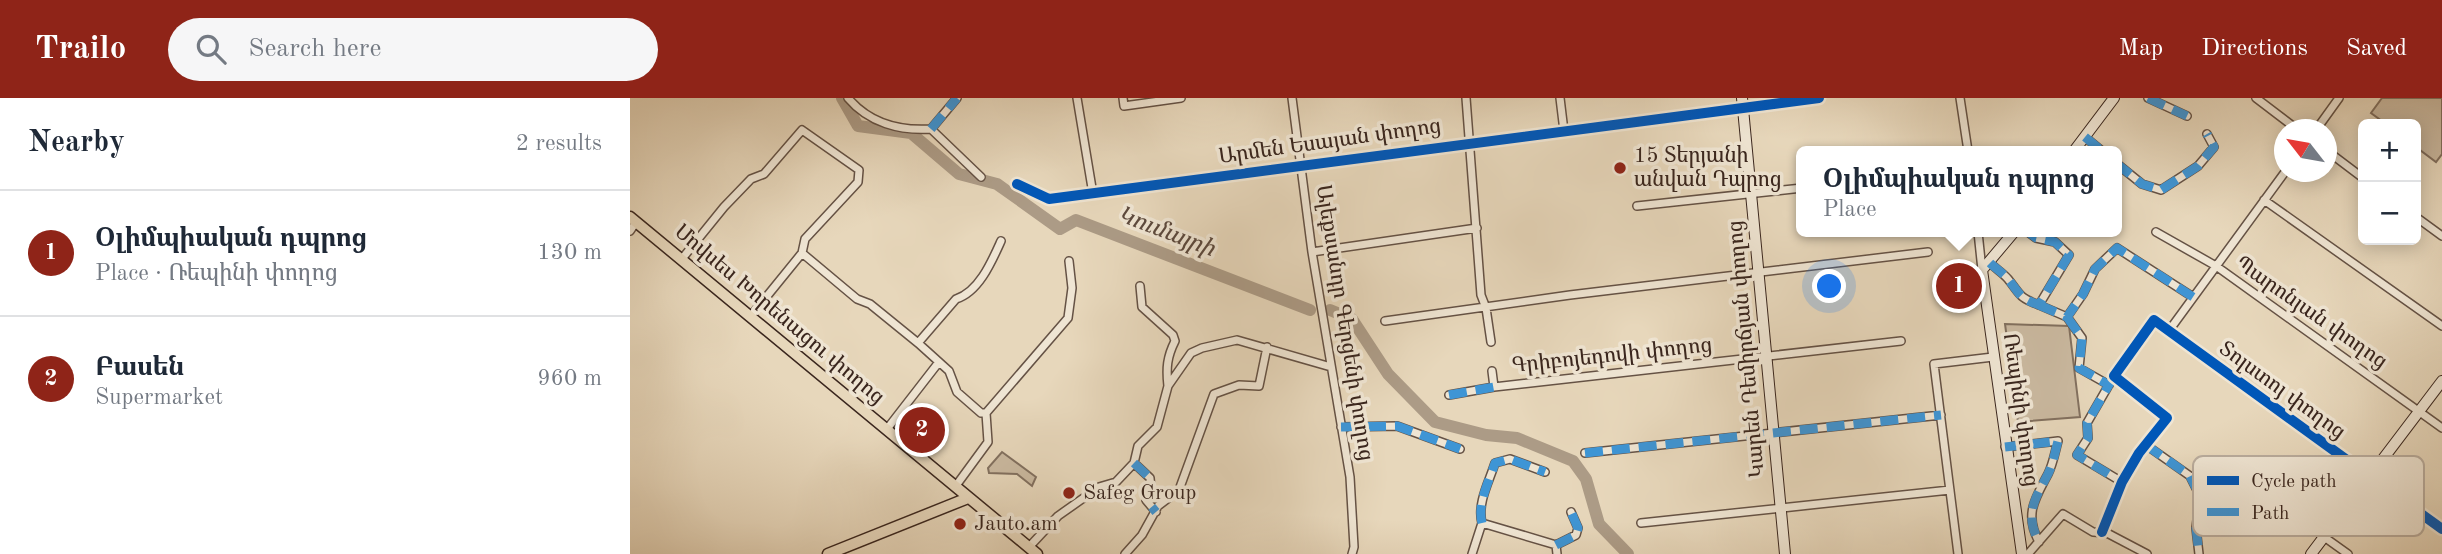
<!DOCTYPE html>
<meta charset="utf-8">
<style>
:root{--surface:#fff;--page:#f6f6f7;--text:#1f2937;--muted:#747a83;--line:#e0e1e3;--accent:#8f2418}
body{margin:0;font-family:"Old Standard TT","Noto Serif Armenian",serif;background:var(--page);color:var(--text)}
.controls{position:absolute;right:21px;top:21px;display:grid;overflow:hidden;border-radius:10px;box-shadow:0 4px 18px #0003}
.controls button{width:63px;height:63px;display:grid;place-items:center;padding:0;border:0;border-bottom:2px solid var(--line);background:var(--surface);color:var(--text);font:35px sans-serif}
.compass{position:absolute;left:1644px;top:21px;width:63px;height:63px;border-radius:50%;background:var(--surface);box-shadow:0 4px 18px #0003;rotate:301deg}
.you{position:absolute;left:1200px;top:189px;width:24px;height:24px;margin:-18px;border:5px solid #fff;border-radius:50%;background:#1a73e8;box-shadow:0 0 0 10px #1a73e833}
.badge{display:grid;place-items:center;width:46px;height:46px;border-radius:50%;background:var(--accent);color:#fff;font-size:23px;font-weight:700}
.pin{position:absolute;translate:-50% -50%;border:4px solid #fff;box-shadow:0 2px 7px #0006}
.popup{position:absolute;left:1166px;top:48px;width:326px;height:91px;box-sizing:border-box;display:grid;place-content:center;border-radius:10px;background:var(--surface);filter:drop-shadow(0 2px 5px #0005);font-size:23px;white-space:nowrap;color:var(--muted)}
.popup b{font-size:26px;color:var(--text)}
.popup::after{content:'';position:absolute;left:50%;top:100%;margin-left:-14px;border:14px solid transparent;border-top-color:var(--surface)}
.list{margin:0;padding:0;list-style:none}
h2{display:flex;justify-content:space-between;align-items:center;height:91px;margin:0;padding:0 28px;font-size:30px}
h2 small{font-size:23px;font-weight:400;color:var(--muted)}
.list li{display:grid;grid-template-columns:46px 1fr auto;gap:21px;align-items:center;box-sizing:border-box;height:126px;padding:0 28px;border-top:2px solid var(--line)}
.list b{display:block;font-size:26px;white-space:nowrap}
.list p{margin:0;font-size:23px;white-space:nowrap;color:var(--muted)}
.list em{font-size:23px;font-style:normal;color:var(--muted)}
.icon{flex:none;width:38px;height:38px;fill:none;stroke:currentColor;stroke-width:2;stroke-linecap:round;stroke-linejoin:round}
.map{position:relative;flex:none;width:1812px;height:456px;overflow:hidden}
header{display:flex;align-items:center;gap:42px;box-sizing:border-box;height:98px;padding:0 35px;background:var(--accent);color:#fff}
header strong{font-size:33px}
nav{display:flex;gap:38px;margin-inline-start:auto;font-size:24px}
.search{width:490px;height:63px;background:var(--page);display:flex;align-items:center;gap:18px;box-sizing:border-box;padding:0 24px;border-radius:38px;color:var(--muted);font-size:26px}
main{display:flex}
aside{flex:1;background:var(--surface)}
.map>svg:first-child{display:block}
</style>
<header>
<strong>Trailo</strong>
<div class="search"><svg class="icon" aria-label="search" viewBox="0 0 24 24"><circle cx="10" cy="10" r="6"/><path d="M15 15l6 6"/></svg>Search here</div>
<nav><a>Map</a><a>Directions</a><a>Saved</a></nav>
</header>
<main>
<aside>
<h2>Nearby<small>2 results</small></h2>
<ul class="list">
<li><span class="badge">1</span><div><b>Օլիմպիական դպրոց</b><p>Place · Ռեպինի փողոց</p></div><em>130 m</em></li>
<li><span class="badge">2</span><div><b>Բասեն</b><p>Supermarket</p></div><em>960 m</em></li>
</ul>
</aside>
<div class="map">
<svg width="1812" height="456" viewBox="0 0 1812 456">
<rect width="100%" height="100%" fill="#e7d7bb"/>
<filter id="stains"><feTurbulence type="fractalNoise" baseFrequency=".00286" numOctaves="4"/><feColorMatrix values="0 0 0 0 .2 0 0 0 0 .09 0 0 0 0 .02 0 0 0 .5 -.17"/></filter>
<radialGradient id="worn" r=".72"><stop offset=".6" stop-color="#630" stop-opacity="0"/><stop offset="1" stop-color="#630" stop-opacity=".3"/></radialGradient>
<path fill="#cab9a0" stroke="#82705f" stroke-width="2" d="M1752,0H1812V56L1806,64L1786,49V26H1756L1741,15Z
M1375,226L1439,228L1450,319L1388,324Z
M372,354L406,379L402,388L387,376L359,375L358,370Z"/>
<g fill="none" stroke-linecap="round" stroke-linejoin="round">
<path stroke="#ac9b86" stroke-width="12" d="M212,0L228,28L281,35L329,76L367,86L430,131L446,122L680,212
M700,212L722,221L758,276L805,324L856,337L887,340L943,363L956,381L969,426L998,456"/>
<g stroke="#655245" stroke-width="10">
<path id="street" d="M218,0C239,25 270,33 301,31L351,79
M447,0L463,96
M493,0L494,8L551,0
M662,0L682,154L720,379L724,449L722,456
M836,0L851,197L856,210L861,244
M930,0L934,33
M1330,0L1338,53
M1518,0L1557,18
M1626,0L1668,32
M301,31L327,0
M1686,32L1709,0
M1455,39L1472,53
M1696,52L1733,80
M1486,65L1512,86L1531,92L1568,68L1584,49L1577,36
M387,86L419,101L1189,0
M1634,102L1812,228
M1007,108L1172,90
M1786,119L1812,138
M0,133L6,124
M1348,134L1352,172
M1526,134L1586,168L1812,330
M682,154L847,130
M172,155L227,201L240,206L288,245L319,273L327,294L351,315H356
M51,162L94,109L121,81L134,76L172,32L229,72L228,84L175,141L172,155L120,219
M1360,165C1365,170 1373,175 1378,181C1391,197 1388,199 1409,207L1439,157L1425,144L1406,140L1398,134
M510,188L512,209L543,237L545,243C537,259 536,270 538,288
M1409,207L1437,219L1453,196L1465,171L1487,150L1563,199
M1437,219L1452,240L1449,270L1479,287
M755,223L940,197L1298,154
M1538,234L1655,74
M288,245L326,201C349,194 362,163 371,143
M862,273L864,289
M1484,278L1457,325L1458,340L1447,357L1492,384
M819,297L864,289L1271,243
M356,315L438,220L442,190L439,163
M711,329L767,328L830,351
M257,331L309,264
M1516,347L1560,378L1570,398L1566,430L1569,456
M1375,349L1428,343C1425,354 1423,366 1418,376C1405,401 1394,416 1409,444
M955,355L1311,317
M504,365L520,380L521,391L516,402L526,414
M1632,375L1637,391L1662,408V416L1718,456
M325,389L358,344L356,315
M852,425C847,405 859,384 865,365L880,361L915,374
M1011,425L1320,392
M1472,434L1492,384L1509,355L1537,320L1484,278L1524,222L1812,431
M926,447L946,437L948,430L941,414
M399,449L428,418L469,389L486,384L504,365L508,348L527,329L538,288L561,255L572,250L607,242L701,269
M495,456L512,437L528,408L549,392L584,296L609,287L629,288L637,249
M842,456L852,425L926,447L927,456
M1328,456L1304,266L1363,259
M1398,456L1433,416L1463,434L1477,435L1517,456"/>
</g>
<g stroke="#3a261e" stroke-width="12">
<path id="secondary" d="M1112,0L1155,456
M1444,53L1484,0
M1384,134L1352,172L1392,456
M1681,456L1812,283"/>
</g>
<g stroke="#3a261e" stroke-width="13">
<path id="primary" d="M0,119L407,456
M198,456L338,400"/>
</g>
<use href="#street" stroke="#efe5d3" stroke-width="7"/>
<use href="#secondary" stroke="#efe5d3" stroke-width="10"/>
<use href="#primary" stroke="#e7d7bb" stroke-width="10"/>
<path stroke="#3e95d5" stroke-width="9" stroke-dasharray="18 9" stroke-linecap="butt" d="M1518,0L1557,18
M301,31L327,0
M1455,39L1472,53
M1486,65L1512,86L1531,92L1568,68L1584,49L1577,36
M1360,165C1365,170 1373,175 1378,181C1391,197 1388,199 1409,207L1439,157L1425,144L1406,140L1398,134
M1409,207L1437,219L1453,196L1465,171L1487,150L1563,199
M1437,219L1452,240L1449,270L1479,287
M1484,278L1457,325L1458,340L1447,357L1492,384
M819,297L864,289
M711,329L767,328L830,351
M1516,347L1560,378L1570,398L1566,430L1569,456
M1375,349L1428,343C1425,354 1423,366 1418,376C1405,401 1394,416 1409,444
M955,355L1311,317
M504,365L520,380L521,391L516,402L526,414
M852,425C847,405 859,384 865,365L880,361L915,374
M926,447L946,437L948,430L941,414"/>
<g stroke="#efe5d3" stroke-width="15">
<path id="cycleway" d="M387,86L419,101L1189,0
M1472,434L1492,384L1509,355L1537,320L1484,278L1524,222L1812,431"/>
</g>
<use href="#cycleway" stroke="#0057b8" stroke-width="10"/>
</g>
<g fill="#8f2418" stroke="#efe5d3" stroke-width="2.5">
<circle cx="990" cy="70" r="7"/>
<circle cx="439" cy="395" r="7"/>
<circle cx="330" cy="426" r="7"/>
</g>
<g text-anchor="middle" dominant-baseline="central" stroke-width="7" stroke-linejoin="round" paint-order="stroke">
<g font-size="21" fill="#3a261e" stroke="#efe5d3">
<text transform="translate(700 44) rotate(-8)">Արմեն Եսայան փողոց</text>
<text transform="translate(1681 215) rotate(35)">Պարոնյան փողոց</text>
<text transform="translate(149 217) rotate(40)">Մովսես Խորենացու փողոց</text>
<text transform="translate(714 225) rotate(81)">Ալեքսանդր Գերցենի փողոց</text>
<text transform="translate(1117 251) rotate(-95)">Կարեն Դեմիրճյան փողոց</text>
<text transform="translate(982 258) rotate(-6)">Գրիբոյեդովի փողոց</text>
<text transform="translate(1652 293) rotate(36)">Տոլստոյ փողոց</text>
<text transform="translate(1390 312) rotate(82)">Ռեպինի փողոց</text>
</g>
<g font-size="21" fill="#3a261e" stroke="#efe5d3" text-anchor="start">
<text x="1004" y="58">15 Տերյանի<tspan x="1004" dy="24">անվան Դպրոց</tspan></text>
<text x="453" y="395">Safeg Group</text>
<text x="344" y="426">Jauto.am</text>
</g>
<g font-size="23" font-style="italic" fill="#5c493d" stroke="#efe5d3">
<text transform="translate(536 134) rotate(21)">Կումայրի</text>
</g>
</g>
<rect x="1563" y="358" width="231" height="80" rx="10" fill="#efe5d3" stroke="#b9ac9d" stroke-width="2"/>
<rect x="1577" y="378" width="32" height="9" fill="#0057b8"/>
<rect x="1577" y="410" width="32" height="8" fill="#3e95d5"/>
<g font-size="19" fill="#3a261e">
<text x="1621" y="389">Cycle path</text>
<text x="1621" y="421">Path</text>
</g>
<rect width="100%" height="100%" filter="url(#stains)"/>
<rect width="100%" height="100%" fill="url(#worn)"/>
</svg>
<div class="controls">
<button>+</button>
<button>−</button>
</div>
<svg class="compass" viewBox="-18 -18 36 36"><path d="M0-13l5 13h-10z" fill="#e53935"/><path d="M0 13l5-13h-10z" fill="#747a83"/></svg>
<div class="you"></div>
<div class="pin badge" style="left:1329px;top:188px">1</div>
<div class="popup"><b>Օլիմպիական դպրոց</b>Place</div>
<div class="pin badge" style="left:292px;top:332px">2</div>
</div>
</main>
